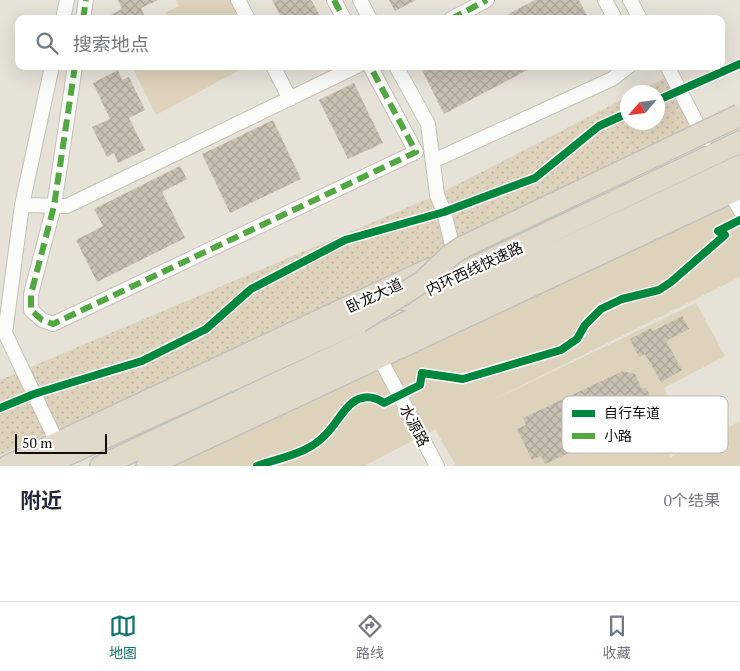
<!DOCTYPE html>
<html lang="zh">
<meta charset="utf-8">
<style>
:root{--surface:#fff;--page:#f6f6f7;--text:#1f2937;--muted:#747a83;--line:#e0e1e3;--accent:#0f766e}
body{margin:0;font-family:"PT Serif","Noto Sans SC",serif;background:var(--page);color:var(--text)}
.compass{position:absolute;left:620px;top:85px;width:45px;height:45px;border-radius:50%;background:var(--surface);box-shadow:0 5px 20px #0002;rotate:242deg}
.scale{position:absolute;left:15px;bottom:12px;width:92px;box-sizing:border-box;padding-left:5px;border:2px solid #110e08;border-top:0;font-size:14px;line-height:18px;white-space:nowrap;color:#110e08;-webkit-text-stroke:4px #fff;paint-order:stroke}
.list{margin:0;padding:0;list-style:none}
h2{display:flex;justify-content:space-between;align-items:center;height:65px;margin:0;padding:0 20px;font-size:21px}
h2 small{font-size:16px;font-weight:400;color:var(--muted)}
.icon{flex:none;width:28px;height:28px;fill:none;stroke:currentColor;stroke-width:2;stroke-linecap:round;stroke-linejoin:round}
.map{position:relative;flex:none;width:740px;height:466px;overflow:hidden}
.search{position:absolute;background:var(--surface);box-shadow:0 5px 20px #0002;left:15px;right:15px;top:15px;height:55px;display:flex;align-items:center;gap:12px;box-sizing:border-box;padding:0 18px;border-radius:10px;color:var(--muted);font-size:19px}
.sheet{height:135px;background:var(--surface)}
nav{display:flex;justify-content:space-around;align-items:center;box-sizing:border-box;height:70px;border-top:1px solid var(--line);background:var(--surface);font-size:14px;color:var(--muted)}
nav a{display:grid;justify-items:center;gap:2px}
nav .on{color:var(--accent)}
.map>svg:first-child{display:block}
</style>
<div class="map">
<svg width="740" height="466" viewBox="0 0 740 466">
<defs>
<pattern id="park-dots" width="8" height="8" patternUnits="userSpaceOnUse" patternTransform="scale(1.25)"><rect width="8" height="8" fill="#ddd2bb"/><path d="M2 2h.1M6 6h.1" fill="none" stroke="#bdb39f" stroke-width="1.8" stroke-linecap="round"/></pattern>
<pattern id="building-cross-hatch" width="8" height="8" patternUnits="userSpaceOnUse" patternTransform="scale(1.25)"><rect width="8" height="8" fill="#c8c1b2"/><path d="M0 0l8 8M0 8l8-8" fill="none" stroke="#aba598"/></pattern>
</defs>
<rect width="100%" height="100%" fill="#e7e2d8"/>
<path fill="#ddd2bb" d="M176,0H238L248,19H165L166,12L179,6Z
M143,66H247L156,115L134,71Z
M740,188V277L483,405L696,303L725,356L664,388L682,426L660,438L671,457L740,421V466H456L435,429L364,466H147Z"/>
<path fill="url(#park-dots)" d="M671,75L705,139L0,455V380L437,195L627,97L628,122H658V92H636Z"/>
<path fill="url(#building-cross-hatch)" d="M118,0H158L141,8L146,19H103L122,9Z
M272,0H311L322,19H282Z
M389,0H416L395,11Z
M535,0H579L589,19H499Z
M420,66H535L444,114Z
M118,70L122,80L129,77L145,110L129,118L145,150L118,163L114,153L107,157L92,127L110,119L93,83Z
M354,83L383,143L348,159L319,100Z
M273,120L301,179L230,213L202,154Z
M180,166L187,179L162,192L185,238L97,282L76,240L103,226L94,209Z
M682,316L689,329L666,341L682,370L661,382L645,354L639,357L630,339L651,328L653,331Z
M623,371L635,374L642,389L646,387L654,404L648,407L654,419L617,437L614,432L545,464L541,456L532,460L517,429L526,425L523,418Z"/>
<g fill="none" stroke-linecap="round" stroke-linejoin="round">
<g stroke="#c4c0b8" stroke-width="16">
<path id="minor" d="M238,0L248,19
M334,0L344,19
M360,0L370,19
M605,0L615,19
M630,0L640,19
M63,19L67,0
M83,19L86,0
M451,19L487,0
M52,66L22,205L5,333L53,434
M75,66L54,206L31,294V310L42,320L53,324L416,152L370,66
M273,66L290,99
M396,66L428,124L437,195L444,212L455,257
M667,66L705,139
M433,161L612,79L629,66
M730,192L740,210
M22,205L67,206L357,66
M379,357L437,466"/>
</g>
<g stroke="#c2c0bb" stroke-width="24">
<path id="highway" d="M406,300L740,142
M8,466L430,269
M42,466L376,314
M101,466L740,166
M147,466L740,188"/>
</g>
<use href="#minor" stroke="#fbfbf9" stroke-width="14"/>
<use href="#highway" stroke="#e1dacb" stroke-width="21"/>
<g stroke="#c2c0bb" stroke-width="24" stroke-linecap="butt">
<path id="highway-bridge" d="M359,322L422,282L451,255L463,247L740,115"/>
</g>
<use href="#highway-bridge" stroke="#e1dacb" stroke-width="21"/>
<path stroke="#51a841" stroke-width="6" stroke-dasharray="12 6" stroke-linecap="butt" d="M334,0L344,19
M83,19L86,0
M451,19L487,0
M75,66L54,206L31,294V310L42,320L53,324L416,152L370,66"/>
<g stroke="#fff" stroke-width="11">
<path id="cycleway" d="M658,100L740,64
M0,408L34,394L142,361L206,329L251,289L345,240L444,212L535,178L599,126L628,113
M257,466C282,457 309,454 327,433C338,422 347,401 362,398C370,396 378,399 384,403L420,385L422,373L463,379L561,350L577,339L585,325L601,309L622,299L659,290L671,282L725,235L718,231L740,220"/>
</g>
<use href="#cycleway" stroke="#00873e" stroke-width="8"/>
</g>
<g text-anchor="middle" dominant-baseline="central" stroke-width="4.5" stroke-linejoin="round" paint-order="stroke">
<g font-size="15" fill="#110e08" stroke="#fff">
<text transform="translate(474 268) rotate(-25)">内环西线快速路</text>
<text transform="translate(374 295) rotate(-25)">卧龙大道</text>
<text transform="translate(415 425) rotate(62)">水源路</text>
</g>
</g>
<rect x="562" y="396" width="166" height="57" rx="8" fill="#fff" stroke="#b8b7b5" stroke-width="1"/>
<rect x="572" y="410" width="23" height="7" fill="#00873e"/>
<rect x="572" y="433" width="23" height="6" fill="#51a841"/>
<g font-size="14" fill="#110e08">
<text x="604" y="418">自行车道</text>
<text x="604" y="441">小路</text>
</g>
</svg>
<svg class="compass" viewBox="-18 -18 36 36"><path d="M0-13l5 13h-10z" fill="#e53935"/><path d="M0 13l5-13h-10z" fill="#747a83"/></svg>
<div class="scale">50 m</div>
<div class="search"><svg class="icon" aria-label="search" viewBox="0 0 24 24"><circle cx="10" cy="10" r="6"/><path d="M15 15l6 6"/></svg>搜索地点</div>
</div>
<section class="sheet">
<h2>附近<small>0个结果</small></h2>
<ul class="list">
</ul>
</section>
<nav>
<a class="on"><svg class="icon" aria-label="map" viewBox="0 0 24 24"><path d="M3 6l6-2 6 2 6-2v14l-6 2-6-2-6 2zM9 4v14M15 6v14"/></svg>地图</a>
<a><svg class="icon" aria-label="directions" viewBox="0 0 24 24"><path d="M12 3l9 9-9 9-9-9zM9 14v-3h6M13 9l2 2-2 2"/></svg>路线</a>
<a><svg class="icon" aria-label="saved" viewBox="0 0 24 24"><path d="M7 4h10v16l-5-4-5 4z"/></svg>收藏</a>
</nav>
